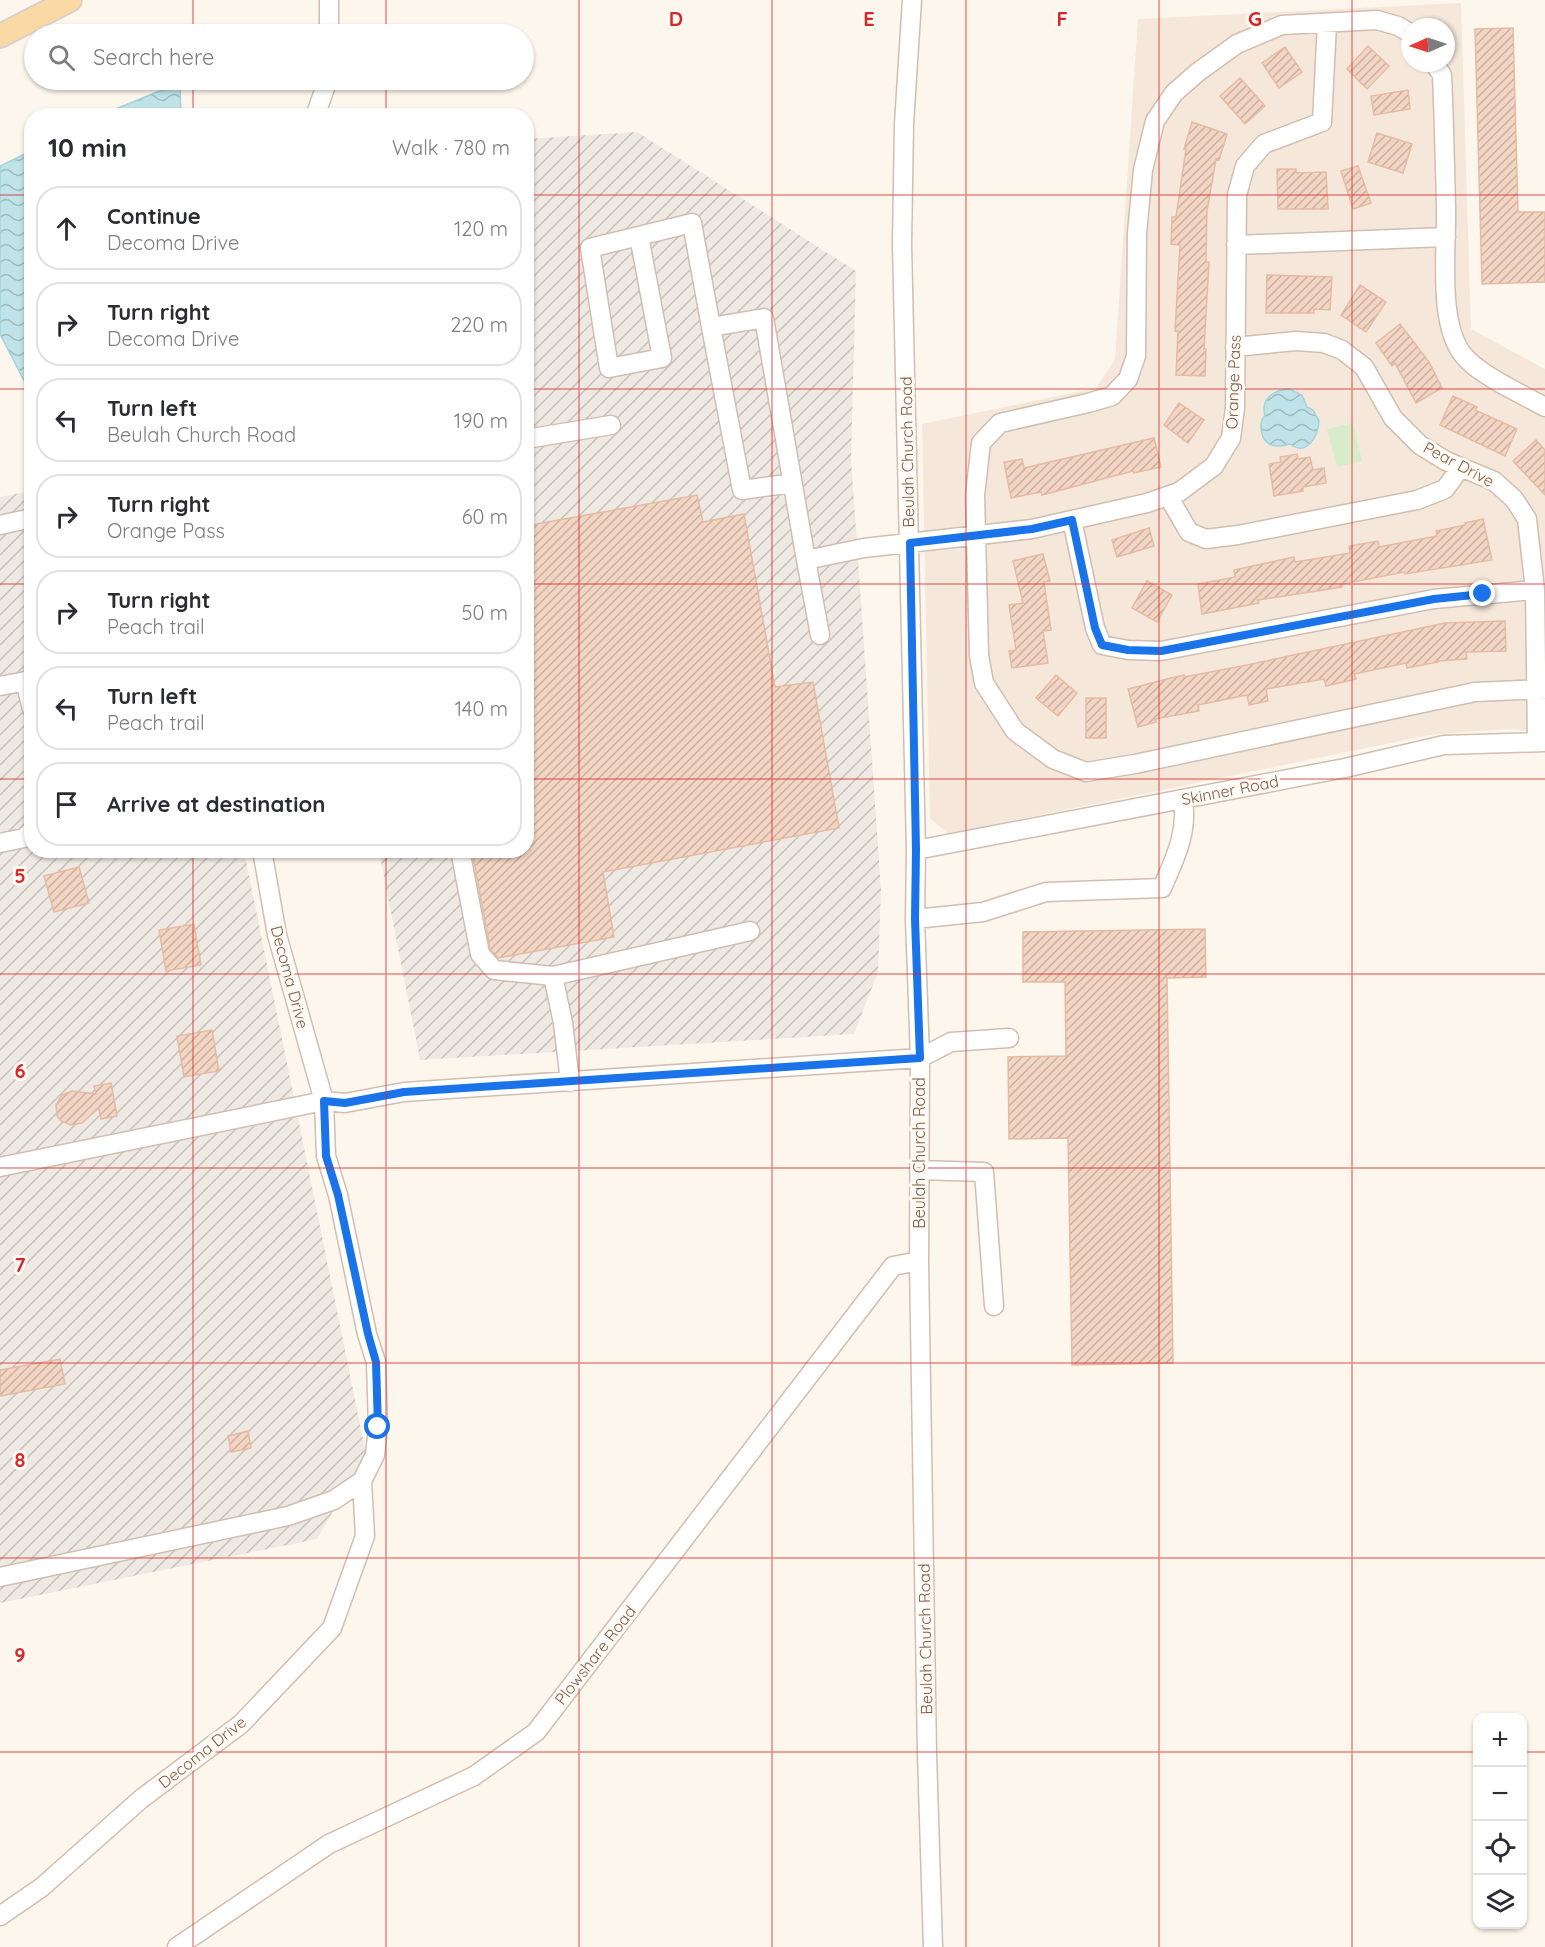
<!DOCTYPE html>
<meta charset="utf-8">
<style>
:root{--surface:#fff;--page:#f2f2f3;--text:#2b2b33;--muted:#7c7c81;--line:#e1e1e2}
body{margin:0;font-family:Quicksand,sans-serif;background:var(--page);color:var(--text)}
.controls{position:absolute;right:18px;bottom:18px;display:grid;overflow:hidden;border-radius:12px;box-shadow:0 2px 4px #0004}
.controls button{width:54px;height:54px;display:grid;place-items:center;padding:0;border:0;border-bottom:2px solid var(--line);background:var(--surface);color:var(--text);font:30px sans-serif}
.compass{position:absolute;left:1401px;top:18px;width:54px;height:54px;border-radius:50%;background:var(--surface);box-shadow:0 2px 4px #0004;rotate:267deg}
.stop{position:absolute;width:18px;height:18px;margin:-14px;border:4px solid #1a73e8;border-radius:50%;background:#fff}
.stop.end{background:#1a73e8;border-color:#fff;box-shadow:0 2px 6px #0008}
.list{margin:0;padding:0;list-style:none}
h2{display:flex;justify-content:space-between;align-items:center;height:78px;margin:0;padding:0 24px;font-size:26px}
h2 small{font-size:20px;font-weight:400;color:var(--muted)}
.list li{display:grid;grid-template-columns:39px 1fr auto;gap:18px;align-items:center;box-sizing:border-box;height:84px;margin:0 12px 12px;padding:0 12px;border:2px solid var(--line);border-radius:24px}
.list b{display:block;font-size:22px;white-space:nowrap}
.list p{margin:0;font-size:20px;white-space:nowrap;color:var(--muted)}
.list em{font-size:20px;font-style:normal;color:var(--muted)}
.icon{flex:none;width:33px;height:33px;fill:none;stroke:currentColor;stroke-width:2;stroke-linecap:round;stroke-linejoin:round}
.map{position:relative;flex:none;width:1545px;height:1947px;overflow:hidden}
.search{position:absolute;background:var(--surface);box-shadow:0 2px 4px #0004;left:24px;top:24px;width:510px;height:66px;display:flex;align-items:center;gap:15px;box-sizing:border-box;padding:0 21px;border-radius:33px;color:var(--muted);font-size:22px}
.panel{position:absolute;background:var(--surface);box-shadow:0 2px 4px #0004;left:24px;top:108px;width:510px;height:750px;border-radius:24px}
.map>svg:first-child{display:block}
</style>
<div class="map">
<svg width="1545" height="1947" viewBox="0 0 1545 1947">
<defs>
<pattern id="industrial-furrows" width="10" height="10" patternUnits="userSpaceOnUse" patternTransform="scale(1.5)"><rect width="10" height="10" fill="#efe9e4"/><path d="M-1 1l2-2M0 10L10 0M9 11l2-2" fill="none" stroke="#c7c0bb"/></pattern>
<pattern id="water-waves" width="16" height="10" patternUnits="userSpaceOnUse" patternTransform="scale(1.5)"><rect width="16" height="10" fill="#bfe3e8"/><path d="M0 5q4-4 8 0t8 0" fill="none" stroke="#a0bbbe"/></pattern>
<pattern id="building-hatch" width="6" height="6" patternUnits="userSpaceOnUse" patternTransform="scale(1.5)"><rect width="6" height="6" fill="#f3d5c3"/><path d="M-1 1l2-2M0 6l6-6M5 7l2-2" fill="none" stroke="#cab0a1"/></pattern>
</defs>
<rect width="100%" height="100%" fill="#fdf6ec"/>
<path fill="#f5e8da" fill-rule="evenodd" d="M1461,3L1471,329L1545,369V732L1507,729L1430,735L948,834L930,818L922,424L1096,388L1115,359L1138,19ZM1410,27H1446V63H1410Z"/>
<path fill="url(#industrial-furrows)" d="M637,132L856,271L851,458L881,890L878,972L854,1034L420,1060L379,851L526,850L527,139Z
M31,491L32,850L244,851L366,1454L317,1539L0,1603V497Z"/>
<path fill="#d8ecc9" d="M1353,423L1362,461L1337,467L1327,429Z"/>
<path fill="url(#water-waves)" stroke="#a5d3da" stroke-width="1.5" d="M180,87L181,115H101L162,90Z
M31,151V394L0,334V166Z
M1289,389L1302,395L1307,407L1313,410L1319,421C1318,436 1307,457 1290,444C1282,446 1278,447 1272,445C1260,441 1258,423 1265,415C1260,398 1275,390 1289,389Z"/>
<path fill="url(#building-hatch)" stroke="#e6bba3" stroke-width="1.5" d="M1513,28L1518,212H1545V282L1482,284L1475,29Z
M1368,46L1389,66L1367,89L1347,69Z
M1285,47L1302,72L1279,88L1262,63Z
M1240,78L1265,106L1245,124L1220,96Z
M1408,90L1410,109L1374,115L1371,96Z
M1192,122L1227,134L1219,160L1216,159L1207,211L1206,262H1209L1204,349H1206L1205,376L1176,375L1178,331H1175L1180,245L1171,244L1172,217H1176L1186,149H1184Z
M1377,133L1412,144L1403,173L1368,162Z
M1358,166L1371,203L1353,209L1341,171Z
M1277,169H1296V173L1326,172L1328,209H1278Z
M1267,275L1332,277L1330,310L1314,309V313H1266Z
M1360,285L1386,302L1366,332L1341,315Z
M1400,324L1429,362L1442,388L1416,403L1395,363L1392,366L1376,343Z
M1453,396L1477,407L1475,410L1517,429L1505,456L1440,425Z
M1179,403L1204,420L1188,443L1164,425Z
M1154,438L1161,467L1134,473L1133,471L1042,495L1041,492L1011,498L1004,462L1022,459L1024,468Z
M1536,440L1545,450V495L1513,461Z
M1297,454L1298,459L1310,457L1313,470L1324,468L1326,483L1303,487V491L1274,496L1269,464L1281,462L1280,457Z
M697,495L703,522L744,514L775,687L813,682L839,828L603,872L614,937L498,958L490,949L472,850H526V526Z
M1483,519L1492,560L1405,574L1404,572L1342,584V587L1258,600L1259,603L1202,614L1198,584L1235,577L1234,570L1294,557L1295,562L1350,553L1349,546L1378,541L1379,547L1437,536L1436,531L1465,525V523Z
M1149,528L1154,546L1117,557L1112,540Z
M1043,554L1050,581L1044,582L1051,630L1043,631L1048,663L1012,668L1009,651L1016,650L1009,605L1023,603L1013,561Z
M1147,581L1172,595L1157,622L1132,608Z
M1505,621L1506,651L1466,652L1467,659L1438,661V662L1407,668L1406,663L1354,674L1356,679L1326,686L1324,679L1266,689L1268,701L1249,705L1247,695L1198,705L1199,711L1155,719L1156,722L1138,727L1128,689L1171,678L1184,675V677L1242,666L1445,623Z
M1056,675L1077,693L1058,716L1036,698Z
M1086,698H1106V738H1086Z
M79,867L89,903L54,912L44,876Z
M194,924L201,965L166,971L159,930Z
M1205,929L1206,977L1167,978L1173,1363L1072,1365L1068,1138L1009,1139L1008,1057L1066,1056L1065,982H1023V932Z
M212,1030L219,1071L184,1077L177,1036Z
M111,1083L117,1116L101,1119L99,1108L82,1123L71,1125L61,1121L57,1116L56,1105L62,1095L72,1091L96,1094L94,1086Z
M60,1359L65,1384L0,1396V1370Z
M248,1431L251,1448L231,1452L228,1436Z"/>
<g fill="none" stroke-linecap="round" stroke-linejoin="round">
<g stroke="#d1beb0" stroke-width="21">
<path id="minor" d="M912,0L904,124L902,244L916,850L915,919L920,1058L919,1261L927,1754L933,1947
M1410,33L1398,26L1377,20L1282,25L1237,44L1198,72L1174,93L1155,121L1143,170L1137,233L1136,356L1128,379L1112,396L1088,403L1000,423L981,443L975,495L979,655L984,683L1015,731L1053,759L1086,772L1135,764L1475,692L1545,689
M329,34V0
M1434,63L1442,75C1444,120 1445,164 1446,208C1447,248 1437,325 1464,356C1481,376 1522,394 1545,407
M315,116L328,80
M639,236L662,358L609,368L590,248L692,223L711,327L764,318L806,560
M1236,245L1446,237
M711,327L742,490L793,483
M1235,347L1296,341L1324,343L1342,350L1364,367L1393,418L1420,445L1446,461L1494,481L1514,499L1527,519L1535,590L1537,741
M526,439L611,425
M1168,496L1189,532L1206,539L1238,535L1417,500L1445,489L1461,467
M1072,520L1095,628L1102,645L1128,650L1161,651L1434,599L1535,590
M0,525L32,518
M820,635L806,560L864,548L1032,529L1147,503L1179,492L1214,466L1231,438L1235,408L1237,195L1245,166L1264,144L1322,122L1327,23
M25,681L32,709
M0,686L32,680
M0,843L24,838L32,830
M460,850L480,954L494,970L553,976L563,1023L570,1082
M916,850L1345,768L1444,745L1545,742
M915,919L983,912L1046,892L1162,888C1175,858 1188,833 1183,800
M553,976L750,931
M0,1167L324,1101L277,935L262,850
M919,1170L984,1172L994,1306
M0,1577L288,1516L334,1500L362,1481L375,1455L378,1427L376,1362L367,1334L338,1195L326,1156L324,1101L345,1103L404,1092L920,1058L951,1042L1009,1038
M0,1916L42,1887L141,1799L241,1724L332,1628L365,1536L362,1481
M177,1947L329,1844L474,1776L536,1732L893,1266L919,1261"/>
</g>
<g stroke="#dad1cd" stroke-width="26">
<path id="major" d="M0,36L70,0"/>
</g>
<use href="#minor" stroke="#fff" stroke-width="18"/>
<use href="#major" stroke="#fbd9a5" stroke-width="22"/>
</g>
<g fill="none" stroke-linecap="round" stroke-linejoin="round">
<path stroke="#1a73e8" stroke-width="8" d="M378,1427L376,1362L368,1334L338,1195L326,1156L324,1101L345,1103L404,1092L920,1058L915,919L916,850L910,543L1032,529L1072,520L1095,628L1102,645L1128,650L1161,651L1434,599L1483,594"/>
</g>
<path fill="none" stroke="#d62828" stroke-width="1.5" stroke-opacity="0.55" d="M193,0V34M386,0V34M579,0V1947M772,0V1947M966,0V1947M1159,0V1947M1352,0V1947M193,80V116M386,80V116M0,195H32M526,195H1545M0,389H32M526,389H1545M0,584H32M526,584H1545M0,779H32M526,779H1545M193,850V1947M386,850V1947M0,974H1545M0,1168H1545M0,1363H1545M0,1558H1545M0,1752H1478M1522,1752H1545"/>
<g text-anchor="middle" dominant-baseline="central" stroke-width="6" stroke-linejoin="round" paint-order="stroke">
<g font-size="16" fill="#7a5c4d" stroke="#fffaf3">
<text transform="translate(1233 382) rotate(-88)">Orange Pass</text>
<text transform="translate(907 452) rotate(-91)">Beulah Church Road</text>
<text transform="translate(1459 464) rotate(28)">Pear Drive</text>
<text transform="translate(1230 790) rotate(-11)">Skinner Road</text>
<text transform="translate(290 977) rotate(75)">Decoma Drive</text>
<text transform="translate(919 1153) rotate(-90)">Beulah Church Road</text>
<text transform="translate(925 1639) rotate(-91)">Beulah Church Road</text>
<text transform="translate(595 1655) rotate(-52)">Plowshare Road</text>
<text transform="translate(202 1752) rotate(-38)">Decoma Drive</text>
</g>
</g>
<g font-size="20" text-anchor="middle" font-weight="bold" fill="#d62828" stroke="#fffaf3" stroke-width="6" stroke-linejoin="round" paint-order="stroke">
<text x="676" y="26">D</text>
<text x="869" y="26">E</text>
<text x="1062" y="26">F</text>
<text x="1255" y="26">G</text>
<text x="20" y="883">5</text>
<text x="20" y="1078">6</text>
<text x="20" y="1272">7</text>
<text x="20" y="1467">8</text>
<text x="20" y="1662">9</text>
</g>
</svg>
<div class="controls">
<button>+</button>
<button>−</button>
<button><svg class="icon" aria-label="locate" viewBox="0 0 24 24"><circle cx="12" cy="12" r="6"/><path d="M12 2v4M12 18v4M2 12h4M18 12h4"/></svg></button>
<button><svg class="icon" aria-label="layers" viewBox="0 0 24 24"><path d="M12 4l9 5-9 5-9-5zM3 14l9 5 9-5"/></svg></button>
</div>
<svg class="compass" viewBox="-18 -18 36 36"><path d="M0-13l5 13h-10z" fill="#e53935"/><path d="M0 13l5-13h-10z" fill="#7c7c81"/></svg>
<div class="stop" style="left:378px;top:1427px"></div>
<div class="stop end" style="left:1483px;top:594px"></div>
<div class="search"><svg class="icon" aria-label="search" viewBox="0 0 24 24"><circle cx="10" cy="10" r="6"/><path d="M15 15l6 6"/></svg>Search here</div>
<section class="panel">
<h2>10 min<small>Walk · 780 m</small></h2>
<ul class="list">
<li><svg class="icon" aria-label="ahead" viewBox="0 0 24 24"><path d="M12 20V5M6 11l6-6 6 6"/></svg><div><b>Continue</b><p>Decoma Drive</p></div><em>120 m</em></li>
<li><svg class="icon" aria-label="right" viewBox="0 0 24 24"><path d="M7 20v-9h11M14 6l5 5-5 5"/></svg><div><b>Turn right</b><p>Decoma Drive</p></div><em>220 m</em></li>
<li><svg class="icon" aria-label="left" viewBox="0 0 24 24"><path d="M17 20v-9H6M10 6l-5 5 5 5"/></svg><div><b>Turn left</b><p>Beulah Church Road</p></div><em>190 m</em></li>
<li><svg class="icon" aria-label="right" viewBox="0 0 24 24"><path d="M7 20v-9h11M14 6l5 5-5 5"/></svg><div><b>Turn right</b><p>Orange Pass</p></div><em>60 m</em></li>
<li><svg class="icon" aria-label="right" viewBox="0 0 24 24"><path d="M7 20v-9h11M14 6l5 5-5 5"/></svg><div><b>Turn right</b><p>Peach trail</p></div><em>50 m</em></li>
<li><svg class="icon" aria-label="left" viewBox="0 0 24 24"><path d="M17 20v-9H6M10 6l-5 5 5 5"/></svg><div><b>Turn left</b><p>Peach trail</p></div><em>140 m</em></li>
<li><svg class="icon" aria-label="arrive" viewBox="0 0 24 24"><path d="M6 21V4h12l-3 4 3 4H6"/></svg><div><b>Arrive at destination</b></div></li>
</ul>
</section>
</div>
